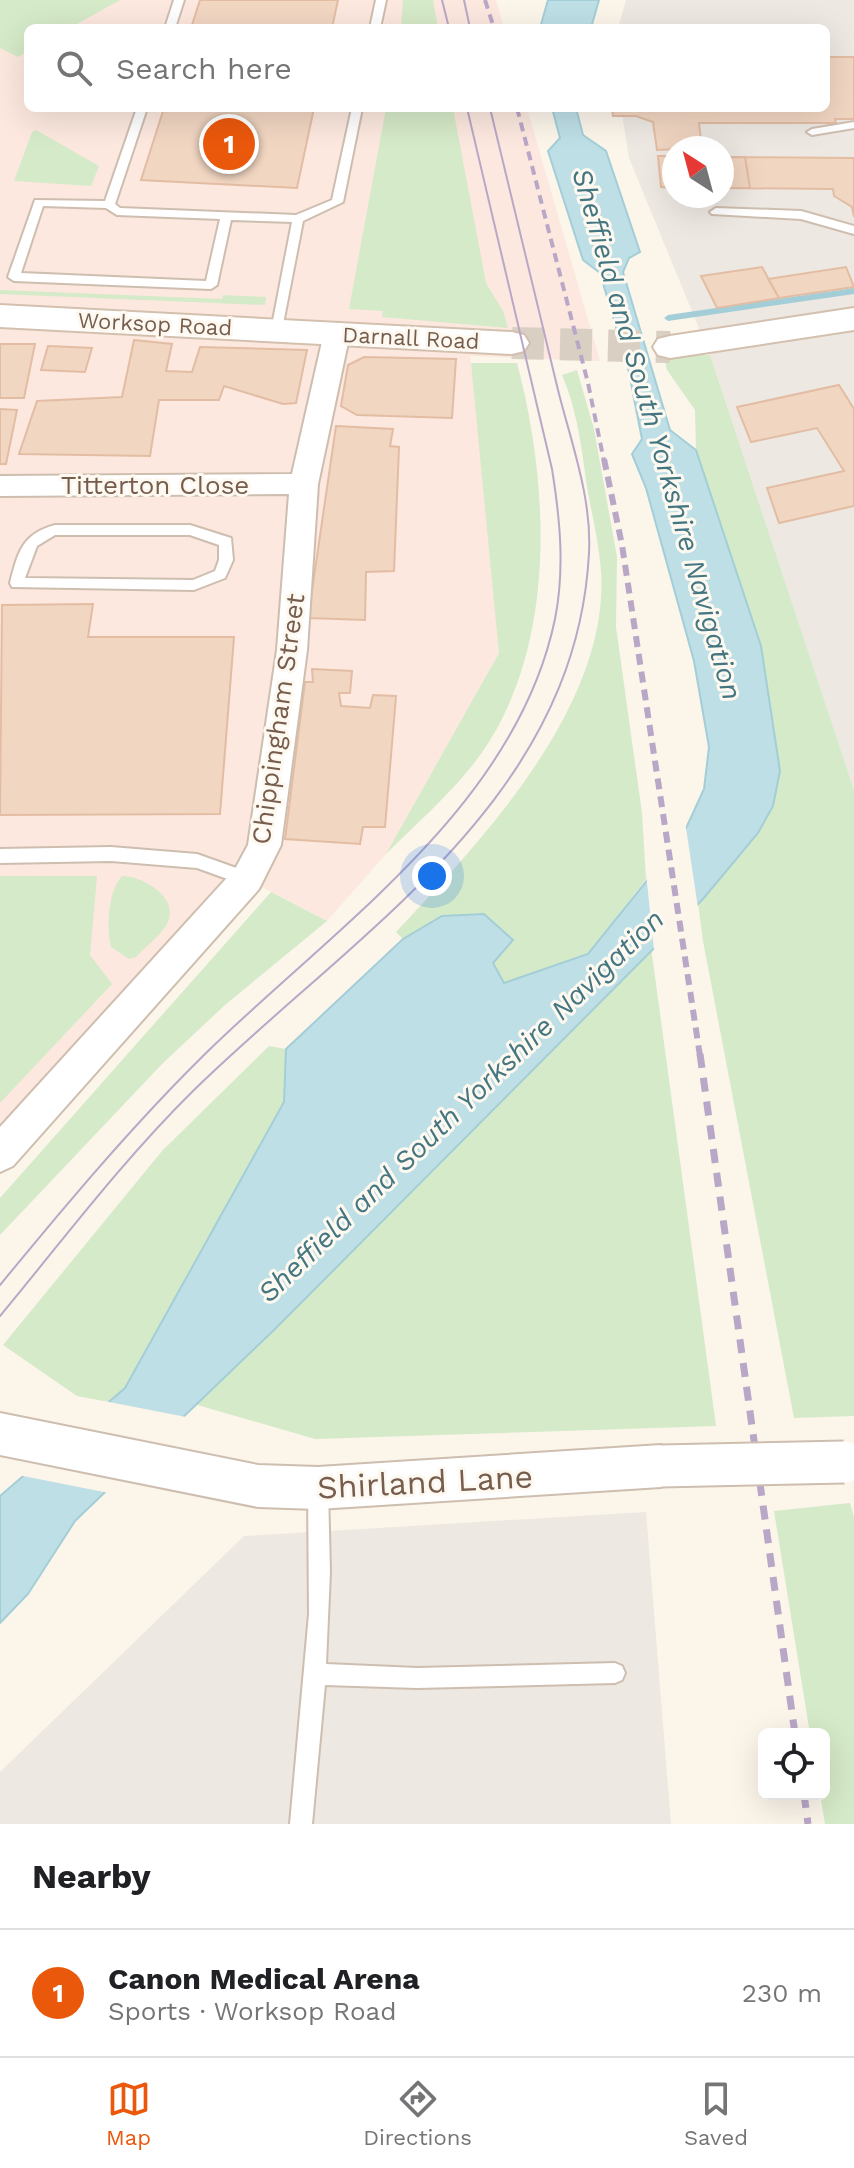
<!DOCTYPE html>
<meta charset="utf-8">
<style>
:root{--surface:#fff;--page:#f2f2f2;--text:#202124;--muted:#757577;--line:#e0e0e0;--accent:#ea580c}
body{margin:0;font-family:"Work Sans",sans-serif;background:var(--page);color:var(--text)}
.controls{position:absolute;right:24px;bottom:24px;display:grid;overflow:hidden;border-radius:12px;box-shadow:0 8px 32px #0002}
.controls button{width:72px;height:72px;display:grid;place-items:center;padding:0;border:0;border-bottom:2px solid var(--line);background:var(--surface);color:var(--text);font:40px sans-serif}
.compass{position:absolute;left:662px;top:136px;width:72px;height:72px;border-radius:50%;background:var(--surface);box-shadow:0 8px 32px #0002;rotate:324deg}
.you{position:absolute;left:432px;top:876px;width:28px;height:28px;margin:-20px;border:6px solid #fff;border-radius:50%;background:#1a73e8;box-shadow:0 0 0 12px #1a73e833}
.badge{display:grid;place-items:center;width:52px;height:52px;border-radius:50%;background:var(--accent);color:#fff;font-size:26px;font-weight:700}
.pin{position:absolute;translate:-50% -50%;border:4px solid #fff;box-shadow:0 2px 8px #0006}
.list{margin:0;padding:0;list-style:none}
h2{display:flex;justify-content:space-between;align-items:center;height:104px;margin:0;padding:0 32px;font-size:34px}
h2 small{font-size:26px;font-weight:400;color:var(--muted)}
.list li{display:grid;grid-template-columns:52px 1fr auto;gap:24px;align-items:center;box-sizing:border-box;height:128px;padding:0 32px;border-top:2px solid var(--line)}
.list b{display:block;font-size:30px;white-space:nowrap}
.list p{margin:0;font-size:26px;white-space:nowrap;color:var(--muted)}
.list em{font-size:26px;font-style:normal;color:var(--muted)}
.icon{flex:none;width:44px;height:44px;fill:none;stroke:currentColor;stroke-width:2;stroke-linecap:round;stroke-linejoin:round}
.map{position:relative;flex:none;width:854px;height:1824px;overflow:hidden}
.search{position:absolute;background:var(--surface);box-shadow:0 8px 32px #0002;left:24px;right:24px;top:24px;height:88px;display:flex;align-items:center;gap:20px;box-sizing:border-box;padding:0 28px;border-radius:12px;color:var(--muted);font-size:30px}
.sheet{height:232px;background:var(--surface)}
nav{display:flex;justify-content:space-around;align-items:center;box-sizing:border-box;height:112px;border-top:2px solid var(--line);background:var(--surface);font-size:22px;color:var(--muted)}
nav a{display:grid;justify-items:center;gap:4px}
nav .on{color:var(--accent)}
.map>svg:first-child{display:block}
</style>
<div class="map">
<svg width="854" height="1824" viewBox="0 0 854 1824">
<rect width="100%" height="100%" fill="#fcf5ea"/>
<path fill="#fce8de" d="M0,0H496L504,28H28V108H527L600,361L470,356L493,527L499,653L386,854L327,921L247,879L0,1154Z"/>
<path fill="#ede8e2" fill-rule="evenodd" d="M626,0H854V790L710,355L629,158L621,108H826V28H618ZM674,148H722V196H674Z
M646,1512L671,1824H0V1772L244,1536Z"/>
<path fill="#d5eac8" d="M0,0H120L70,28H28V51L18,57L0,48Z
M403,0H433L438,28H401Z
M386,108H453L486,283L503,311L508,328L382,317L383,311L349,309Z
M36,130L99,166L91,186L14,181L32,132Z
M0,290L222,299L223,295L266,297L265,305L0,294Z
M663,354L710,355L854,790V1416L794,1418L703,941L698,903L758,833L773,806L780,771L761,646L696,450L695,410L667,370Z
M471,363H517C551,491 558,659 471,767C446,798 414,826 386,854L499,653Z
M577,370L594,429L617,557L616,627L642,813L646,879L588,954L504,983L493,963L442,916L403,939L396,932C481,841 610,706 601,571C599,545 593,518 588,493C582,452 578,412 562,375Z
M0,876H97L90,955L112,984L0,1103Z
M122,876C143,876 181,898 167,924C161,935 145,947 136,957L129,959L111,947C106,928 108,891 122,876Z
M271,892L327,921L225,1005L163,1063L0,1235V1198Z
M651,947L716,1426L315,1439L194,1404L277,1327Z
M269,1046L286,1049L284,1102L125,1388L109,1402L77,1396L3,1345L162,1151Z
M850,1503L854,1517V1824H825L820,1794H824V1734H810L774,1511Z"/>
<path fill="#bedfe6" stroke="#a4ced7" stroke-width="2" d="M548,0H599L591,28H540Z
M552,108H576L583,135L606,151L640,252L629,258L623,272L670,430L696,450L761,646L780,771L773,806L758,833L703,899L277,1327L75,1521L28,1594L0,1623V1496L125,1388L284,1102L286,1049L403,939L442,916L484,914L513,940L493,963L504,983L588,954L682,837L704,789L709,747L694,661L646,488L632,454L642,439L628,368L600,273L583,260L548,151L560,138Z"/>
<path fill="#fcf5ea" d="M685,821L698,908L654,950L646,873L679,835Z
M104,1401L186,1417L109,1493L18,1475Z"/>
<g fill="none" stroke-linecap="round" stroke-linejoin="round">
<path fill="#a4ced7" fill-rule="evenodd" d="M854,288V294L668,321L664,318L668,315Z"/>
</g>
<path fill="#f1d6c2" stroke="#e3bda3" stroke-width="2" d="M200,0H338L332,28H191Z
M826,57H854V119H835L836,123H699L702,148L657,150L653,122L636,116H613L612,108H826Z
M164,108H314L297,188L141,180Z
M658,156H674V188L661,187Z
M658,156H674V188L661,187Z
M722,157H745L750,188H722Z
M722,157L854,158V217L852,207L834,196L833,189L722,188Z
M762,267L779,298L717,308L701,276Z
M846,267L854,287L779,298L768,279Z
M134,340L172,344L166,371L192,372L200,347L307,350L296,403L283,404L224,386L219,400H159L150,456L19,454L37,401L122,397Z
M0,344H35L24,398H0Z
M48,346L92,348L85,372L41,370Z
M364,357L456,359L452,418L357,415L341,406L348,365Z
M839,385L854,409V506L779,523L767,488L844,471L817,428L751,442L737,407Z
M0,409L17,410L6,464H0Z
M336,426L393,429L390,446L399,447L394,571L366,572L365,620L308,618Z
M93,604L88,637H234L220,814L0,815L2,605Z
M312,669L352,671L350,693H339L341,706L370,708L373,695L396,696L385,827H363L360,844L285,839L305,682H313Z"/>
<g fill="none" stroke-linecap="round" stroke-linejoin="round">
<path stroke="#dacfc3" stroke-width="32" stroke-dasharray="32 16" stroke-linecap="butt" d="M512,343L670,347"/>
<g stroke="#cebeaf" stroke-width="4">
<path id="service" d="M174,0H184L175,28H165Z
M376,0H386L380,28H370Z
M137,108H147L115,204L120,208L296,215L332,200L352,108H362L343,202L303,221L281,334L277,335L271,331L292,222L231,220L217,285L211,289L14,281L8,277L35,200L105,201ZM43,206L106,208L117,215L220,219L206,281L21,273Z
M854,122V128L812,135L807,132L812,129Z
M716,208L801,211L854,226V234L801,219L712,214L710,212Z
M55,525H190L231,538L233,560L225,578L194,590L12,587L10,583C18,552 22,534 55,525ZM55,535H190L219,545V560L215,571L193,580L25,578L37,546Z
M111,847L197,854L253,874L255,879L253,884L247,886L197,868L111,861L0,863V849Z
M318,1478L325,1481L328,1488L330,1572L326,1664L417,1668L615,1663L622,1666L625,1673L622,1680L615,1683L417,1688L325,1685L312,1824H290L309,1614L308,1488L311,1481Z"/>
</g>
<g stroke="#cebeaf" stroke-width="4">
<path id="minor" d="M337,324L346,327L350,333L318,484L307,650L281,845L259,889L13,1166L0,1172V1127L235,869L248,845L277,650L289,494L0,496V476L292,474L324,333L328,327Z
M0,1413L258,1465L318,1467L661,1445L676,1451L682,1466L676,1481L661,1487L318,1509L258,1507L0,1455Z"/>
</g>
<g stroke="#d3c0af" stroke-width="4">
<path id="secondary" d="M0,305L512,332L524,335L529,343L524,351L512,354L0,327Z
M854,308V330L670,358L658,355L653,347L658,339L670,336Z"/>
</g>
<use href="#service" fill="#fff" fill-rule="evenodd"/>
<use href="#minor" fill="#fff" fill-rule="evenodd"/>
<use href="#secondary" fill="#fff" fill-rule="evenodd"/>
<path stroke="#b9a7c7" stroke-width="2" d="M442,0L449,28
M464,0L470,28
M0,1285C65,1206 131,1127 204,1055C333,928 516,807 555,619C565,569 560,519 552,469L467,108
M0,1316C63,1240 123,1160 193,1091C354,933 576,802 589,553C592,498 571,442 558,390C535,296 512,202 490,108"/>
<path stroke="#b9a7c7" stroke-width="4" stroke-dasharray="9 6" stroke-linecap="butt" d="M485,0L494,28
M517,108L588,383L604,461"/>
<path stroke="#b9a7c7" stroke-width="6" stroke-dasharray="11 7" stroke-linecap="butt" d="M604,459L622,545L700,1056"/>
<path stroke="#b9a7c7" stroke-width="7" stroke-dasharray="14 10" stroke-linecap="butt" d="M700,1054L795,1734
M804,1794L808,1824"/>
<g stroke="#cebeaf" stroke-width="45" stroke-linecap="butt">
<path id="minor-bridge" d="M661,1466L844,1462"/>
</g>
<use href="#minor-bridge" stroke="#fff" stroke-width="41"/>
</g>
<g text-anchor="middle" dominant-baseline="central" stroke-width="6" stroke-linejoin="round" paint-order="stroke">
<g font-size="22" fill="#765d4d" stroke="#fef9f0">
<text transform="translate(155 324) rotate(3)">Worksop Road</text>
<text transform="translate(411 338) rotate(3)">Darnall Road</text>
</g>
<g font-size="26" fill="#765d4d" stroke="#fef9f0">
<text x="155" y="485">Titterton Close</text>
<text transform="translate(278 719) rotate(-82)">Chippingham Street</text>
</g>
<g font-size="28" font-style="italic" fill="#447682" stroke="#fef9f0">
<text transform="translate(657 434) rotate(74)">Sheffield and South Yorkshire Navigation</text>
<text transform="translate(461 1106) rotate(-44)">Sheffield and South Yorkshire Navigation</text>
</g>
<g font-size="32" fill="#765d4d" stroke="#fef9f0">
<text transform="translate(425 1482) rotate(-3)">Shirland Lane</text>
</g>
</g>
</svg>
<div class="controls">
<button><svg class="icon" aria-label="locate" viewBox="0 0 24 24"><circle cx="12" cy="12" r="6"/><path d="M12 2v4M12 18v4M2 12h4M18 12h4"/></svg></button>
</div>
<svg class="compass" viewBox="-18 -18 36 36"><path d="M0-13l5 13h-10z" fill="#e53935"/><path d="M0 13l5-13h-10z" fill="#757577"/></svg>
<div class="you"></div>
<div class="pin badge" style="left:229px;top:144px">1</div>
<div class="search"><svg class="icon" aria-label="search" viewBox="0 0 24 24"><circle cx="10" cy="10" r="6"/><path d="M15 15l6 6"/></svg>Search here</div>
</div>
<section class="sheet">
<h2>Nearby<small></small></h2>
<ul class="list">
<li><span class="badge">1</span><div><b>Canon Medical Arena</b><p>Sports · Worksop Road</p></div><em>230 m</em></li>
</ul>
</section>
<nav>
<a class="on"><svg class="icon" aria-label="map" viewBox="0 0 24 24"><path d="M3 6l6-2 6 2 6-2v14l-6 2-6-2-6 2zM9 4v14M15 6v14"/></svg>Map</a>
<a><svg class="icon" aria-label="directions" viewBox="0 0 24 24"><path d="M12 3l9 9-9 9-9-9zM9 14v-3h6M13 9l2 2-2 2"/></svg>Directions</a>
<a><svg class="icon" aria-label="saved" viewBox="0 0 24 24"><path d="M7 4h10v16l-5-4-5 4z"/></svg>Saved</a>
</nav>
